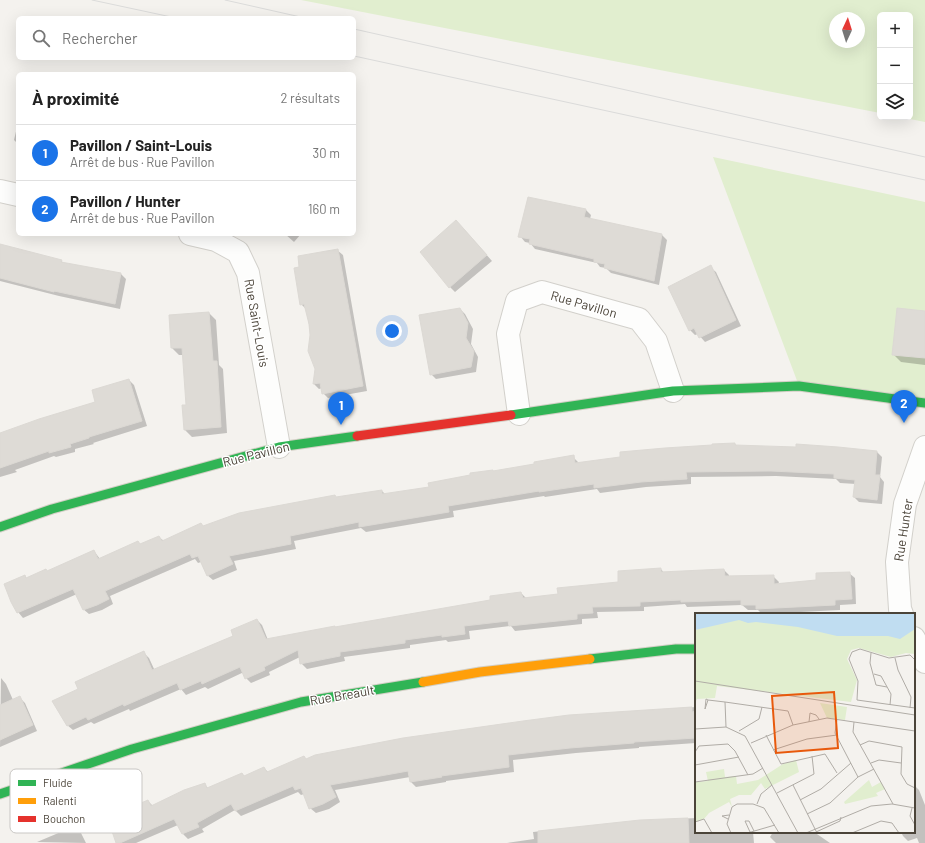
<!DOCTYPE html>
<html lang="fr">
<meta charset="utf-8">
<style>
:root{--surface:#fff;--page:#f6f6f6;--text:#222;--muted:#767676;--line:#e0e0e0;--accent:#1a73e8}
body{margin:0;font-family:Barlow,sans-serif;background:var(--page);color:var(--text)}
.controls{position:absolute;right:12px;top:12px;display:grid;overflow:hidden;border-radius:6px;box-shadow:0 4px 16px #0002}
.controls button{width:36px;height:36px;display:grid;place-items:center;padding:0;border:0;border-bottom:1px solid var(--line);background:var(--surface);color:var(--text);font:20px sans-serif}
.compass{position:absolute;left:829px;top:12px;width:36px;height:36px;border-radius:50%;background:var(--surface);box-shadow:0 4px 16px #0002;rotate:4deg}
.you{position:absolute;left:392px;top:331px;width:14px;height:14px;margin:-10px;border:3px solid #fff;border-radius:50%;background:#1a73e8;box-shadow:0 0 0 6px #1a73e833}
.badge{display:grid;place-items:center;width:26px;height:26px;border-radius:50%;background:var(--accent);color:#fff;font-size:13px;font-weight:700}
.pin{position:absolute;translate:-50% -33px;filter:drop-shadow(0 1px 2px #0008)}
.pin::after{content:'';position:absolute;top:21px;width:14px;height:12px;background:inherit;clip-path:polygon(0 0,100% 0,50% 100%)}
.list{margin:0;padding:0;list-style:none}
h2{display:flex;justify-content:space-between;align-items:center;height:52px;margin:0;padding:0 16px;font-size:17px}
h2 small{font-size:13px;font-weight:400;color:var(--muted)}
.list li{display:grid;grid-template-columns:26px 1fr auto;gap:12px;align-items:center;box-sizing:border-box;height:56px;padding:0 16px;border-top:1px solid var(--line)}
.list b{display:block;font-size:15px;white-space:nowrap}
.list p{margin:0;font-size:13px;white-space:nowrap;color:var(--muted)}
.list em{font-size:13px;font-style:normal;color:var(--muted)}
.icon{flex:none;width:22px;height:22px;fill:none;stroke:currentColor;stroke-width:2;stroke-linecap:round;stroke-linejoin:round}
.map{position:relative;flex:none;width:925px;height:843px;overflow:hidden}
.search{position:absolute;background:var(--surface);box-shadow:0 4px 16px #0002;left:16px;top:16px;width:340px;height:44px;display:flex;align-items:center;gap:10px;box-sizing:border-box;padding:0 14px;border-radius:6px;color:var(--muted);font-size:15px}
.panel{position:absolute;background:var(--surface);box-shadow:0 4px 16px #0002;left:16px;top:72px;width:340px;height:164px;border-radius:6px}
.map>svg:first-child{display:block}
</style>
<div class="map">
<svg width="925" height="843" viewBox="0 0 925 843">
<rect width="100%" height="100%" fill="#f4f2ee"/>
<path fill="#e1eecf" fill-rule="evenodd" d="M301,0H925V122L900,117H910V15H880V113ZM835,18H859V42H835Z
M713,157L925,202V403L799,386Z"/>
<path fill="#0003" d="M18,123V144L14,140Z
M528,198L586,210L591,215L590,219L662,235L667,240L659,285L611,273L606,268L600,267L597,263L535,249L530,243L525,242L520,236Z
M462,227L492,261L455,292L450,287Z
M285,234H301L294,242Z
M0,245L61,261L64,263L121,274L126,279L120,309L59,296L0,281Z
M337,250L343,255L367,391L328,398L323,393L322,388L319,389L314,384L316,368L311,335L306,309L301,304L319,266Z
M710,267L716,272L741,326L705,342L698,334L695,335L690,330Z
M460,309L465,314L473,329L471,344L478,357L476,372L436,379L431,374Z
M925,312V365L901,362L893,354Z
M209,313L216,320L219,365L223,369L227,433L192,437L185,430L187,406L184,355H179L172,348L170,316Z
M129,380L134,385L147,426L93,443L94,444L75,449V452L56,457L54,456L15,470L17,472L0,477V434L97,402Z
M735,444L737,446L877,452L882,457L880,477L884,482L882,504L859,502L854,497L856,484L840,483L836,479L776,476L691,477V484L646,487L600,493L597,489L545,497L544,496L453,511L454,517L366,532L361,528L294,541L296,549L234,561L237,570L213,580L207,575L201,562L198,563L195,559L110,596L113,604L102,610L89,614L83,609L77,594L23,618L18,612L25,576L27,579L47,572L94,551L100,559L140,545L159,537L164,541L204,527L337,498L382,491L386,495L430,488L494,472L573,457L579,463Z
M661,569L664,573L724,570L729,575V577L773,576L779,582L778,584L817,581L849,573L855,578L856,604L840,605V610L762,614L758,610H748L742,605L687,607L685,604L644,607V611L597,612L598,618L582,619V624L515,631L511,626L469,631L470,639L448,642L446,640L410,645V648L344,657L345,661L307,669L301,663L300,657L269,672L270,675L251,683L246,678L244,672L208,689L205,687L186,695L181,689L130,711L129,709L94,724L91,722L73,730L67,725L79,689L144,653L149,658L155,671L234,636L257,620L262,625L268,640L491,601L521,593L526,598L559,595L620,583Z
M1,678L6,684L13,700L20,698L25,703L37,731L0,747Z
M696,707V743L639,747V748L576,753L513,760L514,772L446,781V782L416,787L411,782L410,777L335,790L340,802L329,809L316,813L310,808L304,794L301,795L298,792L241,816L235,810L202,829L204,832L188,839L183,834L178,825L136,843H117L126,807L128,809L148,801L153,806L204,784L209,789L242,774L245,777L264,768L268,772L307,760L570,716Z
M914,785L919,790L925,805V843H919L917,838L908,841L903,836L901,832H914Z
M696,818V832H753L754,843H507L534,839L533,832L640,821Z
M75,826L80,831L86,843L37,842Z
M773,832H814L830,843H776L770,837Z"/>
<path fill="#dedbd6" stroke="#dcd9d4" d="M528,197L586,209L584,217L662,234L654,281L604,268L605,264L594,262V259L529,244L530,239L518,237Z
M456,220L487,255L449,288L420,252Z
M0,244L62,260L61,262L121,273L115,304L54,291V292L0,278Z
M338,249L363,386L322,394L320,383L313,384L315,369L308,351L310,335L309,324L304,304L300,305L294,268L299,267L298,256Z
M711,265L736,320L699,338L694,328L689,331L668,287Z
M460,308L468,323L466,338L474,351L471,367L430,375L419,315Z
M897,308L925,311V358L892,355Z
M209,312L213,361H217L221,427L184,430L182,405H186L182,348H171L169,315Z
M129,379L142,421L89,437V438L70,444L71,447L49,453V451L0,468V433L39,419L95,402L92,390Z
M735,443V445L796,447V444L838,447L877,451L875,475H880L877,500L853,497L855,480L834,478V474L771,471L686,472L687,479L641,482L594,488V484L539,492V491L448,506L449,512L359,527V522L290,536L291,544L229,556L233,564L207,576L198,556L192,558L190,554L105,591L109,599L97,605L83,610L73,589L17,613L11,602L4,584L25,575L26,578L46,569L47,571L94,550L98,559L138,541L140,544L159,536L162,541L201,523L203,526L239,513L335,495L336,497L382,490V494L429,487L428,483L470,475V473L493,470V471L534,464V462L574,455L575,463L620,457V452L665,448L712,445V444Z
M661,568V572L724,569L725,576L774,575V584L816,580V573L850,572L852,599L835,600V605L756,609V605H741V600L681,602V600L640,602V606L592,607L593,613L577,614V619L509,626L508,621L464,626L465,634L442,637V635L405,640V643L340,652V656L300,664L298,650L264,667L265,670L245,679L240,667L202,684L201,681L180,690L177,683L124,706L123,704L88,720L86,717L67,726L52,701L78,689L75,682L144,651L152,670L233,636L231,630L257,619L266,639L335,626V627L490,600V596L521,592L523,598L558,594L557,588L618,582V571Z
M20,696L33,725L0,740V705Z
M692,707V712L696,711V738L634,742V743L570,748L508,755L509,767L441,776L442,777L410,782L408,771L330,785L336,797L323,804L309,809L301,788L295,790L293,786L235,811L231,804L197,823L199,827L182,834L174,819L120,843H116L106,814L126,806L127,809L148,800L151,806L184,790L205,783L207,788L242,773L244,776L264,767L267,772L304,756L306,759L315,755L403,738L523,721L569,715Z
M688,818L689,843H538V831L640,820Z"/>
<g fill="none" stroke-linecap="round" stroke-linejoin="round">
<g stroke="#d2d0cb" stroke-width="24">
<path id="street" d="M0,191L18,195
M190,234L216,240L238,252L248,273L279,447
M519,414L508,334L517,301L542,292L639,319L656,341L673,391
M902,614L900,609L897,562L905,504L925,447
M914,638L925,662"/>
</g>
<g stroke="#d3cfc5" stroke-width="11">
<path id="fast" d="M511,415L673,391L799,386L925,403
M0,527L52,509L279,447L357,436
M590,659L676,649H696
M0,794L132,749L301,702L423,682"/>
</g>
<g stroke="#d3cfc5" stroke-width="11">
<path id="slow" d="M423,682L480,672L590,659"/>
</g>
<g stroke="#d3cfc5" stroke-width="11">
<path id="jam" d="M357,436L511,415"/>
</g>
<use href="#street" stroke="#fdfdfc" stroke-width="22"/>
<use href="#fast" stroke="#30b455" stroke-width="9"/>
<use href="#slow" stroke="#ff9f0a" stroke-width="9"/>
<use href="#jam" stroke="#e5322d" stroke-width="9"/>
<path stroke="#dbdbda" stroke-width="1" d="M92,0L176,18
M225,0L305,18
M354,29L925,157
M354,56L925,180"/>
</g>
<g text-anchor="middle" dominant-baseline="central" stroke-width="3" stroke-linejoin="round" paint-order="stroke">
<g font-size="13" fill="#4b4439" stroke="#fff">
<text transform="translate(584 304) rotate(16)">Rue Pavillon</text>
<text transform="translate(257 323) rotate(80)">Rue Saint-Louis</text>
<text transform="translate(256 454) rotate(-14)">Rue Pavillon</text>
<text transform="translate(903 530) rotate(-81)">Rue Hunter</text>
<text transform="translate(342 695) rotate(-10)">Rue Breault</text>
</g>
</g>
<g transform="translate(695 613)">
<rect width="220" height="220" fill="#f4f2ee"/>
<path d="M27,0L220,1V41L211,40L196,44L164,35L156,37L152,46L162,67L156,89L22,73L20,85L2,86L0,90V17L14,13ZM125,90L152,94L150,107L132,105ZM101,147L104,159L70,176L66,170L56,182H44L35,186L37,194L34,189L14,200L9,206L0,209V169L13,168L11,159L29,156L30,164L41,163L42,171L63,167L88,151ZM174,167L177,174L186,169L190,176L181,180L183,183L150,191L149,189Z" fill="#e1eecf"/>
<path d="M0,0H220V16L205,26L193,23H142L103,14L61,9L53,10L44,7L0,17Z" fill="#c0ddf1"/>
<path fill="none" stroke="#b0aca6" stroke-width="1" d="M176,40L175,50L181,72L192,74M200,45L203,57L216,84L215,95M220,47L215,42L194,45L165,36L157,39L154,46L163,68L162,87L220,95M179,61L186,63L196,81L195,92M0,68L220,102M13,87L10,96L11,86L13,87L30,89L93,98L98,112M30,89L31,114M142,106L140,120L163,164M114,109L115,100L121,102L124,106M159,109L158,119L198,191M0,116L31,114L50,123L103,220M44,118L64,106L67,94M71,122L86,151L130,141L142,160M56,130L98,112L132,105L220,118M165,132L174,128L207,134L206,161L212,171L220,175M78,137L112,126L142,122M0,139L4,133L33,131L40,138L53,162M176,150L184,147L206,150M0,152L44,144M0,169L58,161L68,155M98,172L122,220M82,180L119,161L117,143M105,187L126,176L156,150M62,191L66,181L77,172M217,195L215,203L220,212M112,201L135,190L163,164L179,156M33,206L27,203L34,202M0,209L9,206L17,220M59,218L54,208H50L55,219H56L80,212M121,219L145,208L146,204M36,220L32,211L37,194L42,191H58L69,195L84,220M111,220L176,193L197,191L220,195M157,220L186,208L197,210L204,220"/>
<path fill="#e8590c" fill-opacity="0.15" stroke="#e8590c" stroke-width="2" d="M139,79L143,135L81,140L77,83Z"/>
<rect width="220" height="220" fill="none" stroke="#4b4439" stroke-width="2"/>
</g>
<rect x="10" y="769" width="132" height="64" rx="6" fill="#fff" stroke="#c9c7c4" stroke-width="1"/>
<rect x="18" y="780" width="18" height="6" fill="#30b455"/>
<rect x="18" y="798" width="18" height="6" fill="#ff9f0a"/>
<rect x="18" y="816" width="18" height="6" fill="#e5322d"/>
<g font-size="11" fill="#4b4439">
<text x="43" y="787">Fluide</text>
<text x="43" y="805">Ralenti</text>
<text x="43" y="823">Bouchon</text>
</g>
</svg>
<div class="controls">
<button>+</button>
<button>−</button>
<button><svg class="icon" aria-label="layers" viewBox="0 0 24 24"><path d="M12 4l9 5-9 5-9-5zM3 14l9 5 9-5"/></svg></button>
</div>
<svg class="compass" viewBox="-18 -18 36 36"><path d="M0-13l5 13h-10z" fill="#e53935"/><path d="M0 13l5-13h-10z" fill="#767676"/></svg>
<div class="you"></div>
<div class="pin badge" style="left:341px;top:425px">1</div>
<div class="pin badge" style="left:904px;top:423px">2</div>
<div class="search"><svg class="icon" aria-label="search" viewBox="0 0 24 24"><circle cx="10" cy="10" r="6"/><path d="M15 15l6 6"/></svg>Rechercher</div>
<section class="panel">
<h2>À proximité<small>2 résultats</small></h2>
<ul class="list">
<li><span class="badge">1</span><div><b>Pavillon / Saint-Louis</b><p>Arrêt de bus · Rue Pavillon</p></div><em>30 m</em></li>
<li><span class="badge">2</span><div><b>Pavillon / Hunter</b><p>Arrêt de bus · Rue Pavillon</p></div><em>160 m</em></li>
</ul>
</section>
</div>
